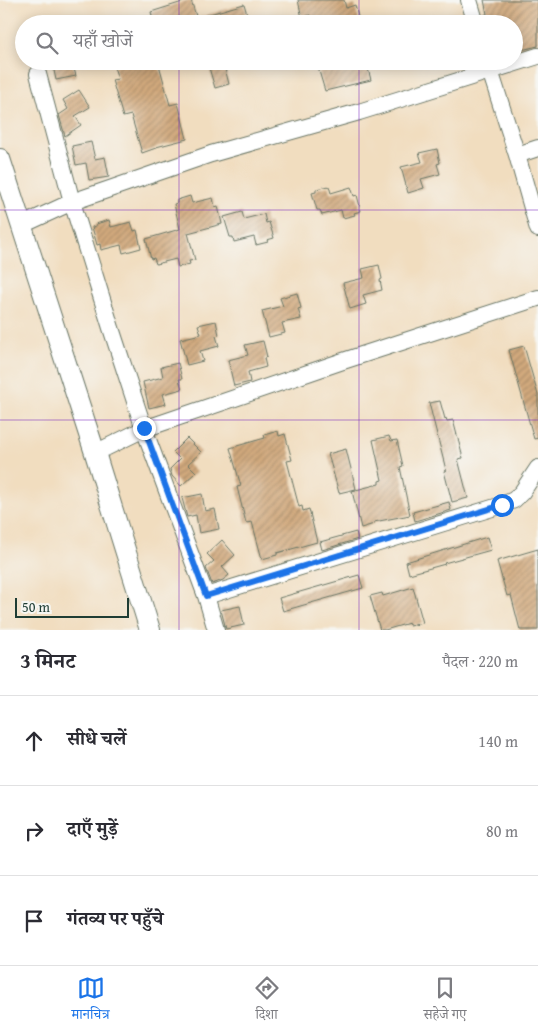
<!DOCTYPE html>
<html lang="hi">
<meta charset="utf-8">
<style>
:root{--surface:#fff;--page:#f2f2f3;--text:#2b2b33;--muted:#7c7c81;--line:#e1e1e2;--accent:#1a73e8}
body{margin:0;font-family:"Gentium Book Plus","Noto Serif Devanagari",serif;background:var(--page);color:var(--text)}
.scale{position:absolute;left:15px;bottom:12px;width:114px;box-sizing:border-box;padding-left:5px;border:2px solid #1f3d34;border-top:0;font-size:14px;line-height:18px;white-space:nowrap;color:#1f3d34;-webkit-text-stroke:4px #f6f6f2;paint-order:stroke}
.stop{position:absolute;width:15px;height:15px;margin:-11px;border:4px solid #1a73e8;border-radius:50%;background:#fff}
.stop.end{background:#1a73e8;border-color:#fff;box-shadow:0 1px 5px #0008}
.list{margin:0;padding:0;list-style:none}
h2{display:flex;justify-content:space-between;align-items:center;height:65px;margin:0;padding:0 20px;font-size:21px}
h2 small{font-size:16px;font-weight:400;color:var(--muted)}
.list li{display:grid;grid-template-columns:32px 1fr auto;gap:15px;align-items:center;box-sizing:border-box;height:90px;padding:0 20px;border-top:1px solid var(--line)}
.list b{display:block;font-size:19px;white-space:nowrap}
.list em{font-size:16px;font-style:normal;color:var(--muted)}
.icon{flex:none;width:28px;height:28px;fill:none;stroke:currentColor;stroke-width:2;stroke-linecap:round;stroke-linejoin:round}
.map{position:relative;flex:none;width:538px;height:630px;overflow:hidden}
.search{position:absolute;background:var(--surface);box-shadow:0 2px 12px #0003;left:15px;right:15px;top:15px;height:55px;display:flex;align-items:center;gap:12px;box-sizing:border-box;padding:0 18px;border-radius:28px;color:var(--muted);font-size:19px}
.sheet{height:335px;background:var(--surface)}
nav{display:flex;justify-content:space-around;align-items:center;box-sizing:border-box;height:70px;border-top:1px solid var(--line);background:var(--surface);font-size:14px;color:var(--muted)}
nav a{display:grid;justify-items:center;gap:2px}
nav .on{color:var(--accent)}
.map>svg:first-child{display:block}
</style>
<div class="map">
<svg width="538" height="630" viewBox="0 0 538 630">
<defs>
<pattern id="building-hatch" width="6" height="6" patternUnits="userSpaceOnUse" patternTransform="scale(1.25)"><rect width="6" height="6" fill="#d1a97d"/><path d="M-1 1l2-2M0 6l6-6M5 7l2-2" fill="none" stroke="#a98b67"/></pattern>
</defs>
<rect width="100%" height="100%" fill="#f6f6f2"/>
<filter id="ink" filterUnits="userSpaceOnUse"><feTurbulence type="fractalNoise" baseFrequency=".02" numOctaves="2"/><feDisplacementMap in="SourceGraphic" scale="10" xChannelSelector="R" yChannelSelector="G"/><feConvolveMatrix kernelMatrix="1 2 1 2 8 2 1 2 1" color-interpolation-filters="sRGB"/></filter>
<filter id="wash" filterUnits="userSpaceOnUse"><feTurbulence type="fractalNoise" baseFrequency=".0096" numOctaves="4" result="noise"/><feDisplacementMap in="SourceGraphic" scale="20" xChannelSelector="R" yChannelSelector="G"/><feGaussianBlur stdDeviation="1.12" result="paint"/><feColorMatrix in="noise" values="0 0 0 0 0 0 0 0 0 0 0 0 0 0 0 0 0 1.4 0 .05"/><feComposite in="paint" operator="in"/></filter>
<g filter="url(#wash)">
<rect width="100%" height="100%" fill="#f1ddbf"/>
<g id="blocks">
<path fill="url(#building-hatch)" d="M189,0H191L196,16L171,24H154L151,12Z
M298,0H344L346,8L355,5L360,24H313L310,15L302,18Z
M484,0H538V46L517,51V48H514V24H486L484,15L487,14Z
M244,4L250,24H189V20Z
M52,61H72L76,76L56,80Z
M123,61H158L170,105L178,103L187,139L156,147V148L142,153L131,115L123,117L112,80L118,79L114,67Z
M207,61H223L229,84L215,88Z
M316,61H366L371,80L325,91Z
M79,90L90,107L75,116L81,125L65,136L59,115L68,109L63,100Z
M91,142L95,159L105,157L109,177L89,180L86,163L76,165L72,146Z
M437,149L440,163L437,164L440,174L421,179L424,188L408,193L401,167L422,162L419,153Z
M329,186L331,193L351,187L354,196L357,195L361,211L354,213L355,215L343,218L341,210L322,215L320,210H317L312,193L316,192V189Z
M190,196L192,203L213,198L215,207L218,206L222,224L188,233L195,260L189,261L190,264L178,267L176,259L156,264L154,258L151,259L146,239L180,229L174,204L177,203V200Z
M242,212L244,219L264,214L266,223L269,222L274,238L267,240L268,242L256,245L254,237L234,242L233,237H230L224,217Z
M109,220L111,227L131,222L134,231L137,230L141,248L123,253L121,245L101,250L100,244L97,245L92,227L96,226V224Z
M379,265L382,279L380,280L382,290L363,295L366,304L350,309L343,283L364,278L362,269Z
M297,293L301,308L298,309L301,319L282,323L285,333L269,337L262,311L283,306L280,298Z
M216,321L219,335L216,336L219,346L200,351L203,361L187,365L180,339L201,334L198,325Z
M263,341L267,357L264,358L266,367L248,372L250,382L234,386L228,360L248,355L245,345Z
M524,346L538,395V438L534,439L509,350Z
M178,363L182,379H179L182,389L163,394L166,404L149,408L143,382L163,377L161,367Z
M440,401L445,419L446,418L447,421L453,420L463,458L458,459L468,498L452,502L444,471L446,470L429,403Z
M278,431L279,436L285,434L292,460L287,461L299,507L302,506L303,511L309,509L317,542L277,553V555L262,559L252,522L246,523L237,487L241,486L230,448L265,438L264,435Z
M389,436L391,441L397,440L403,466L400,467L410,515L374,522V524L361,528L352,491L379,484V481L382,480L373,440Z
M187,438L201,452L188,464L196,472L181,486L172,476L170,469L180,459L173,452Z
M346,449L356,489L339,493L328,454Z
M202,494L205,511L215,509L219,529L199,533L196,515L187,517L182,498Z
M449,502L451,510L415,521L413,512Z
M356,532L358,539L322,550L320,542Z
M487,537L491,550L444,563L445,564L409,574L406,562Z
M222,540L235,555L222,567L229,575L223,580L212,584L206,568L214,561L207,554Z
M538,549V630H520L511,595L507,596L497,561Z
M359,575L363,588L283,611L279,598Z
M413,587L423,623L410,626L409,623L385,630H380L370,596L382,593L383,596Z
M240,606L244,625L226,629L221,610Z"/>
</g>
</g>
<g filter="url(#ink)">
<use href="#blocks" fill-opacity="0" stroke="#687565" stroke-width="1"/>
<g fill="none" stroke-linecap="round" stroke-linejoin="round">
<g stroke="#687565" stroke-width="18">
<path id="minor" d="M469,0L476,24
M487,61L517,155L538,229
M38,74L72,202L111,328L144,429L206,596L216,630
M517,155L538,148
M22,225L72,202L211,154L359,112L538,56
M95,453L144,429L343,361L538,298
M206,596L502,505L514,500L522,492L538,468"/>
</g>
<g stroke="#687565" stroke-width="22">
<path id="tertiary" d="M0,159L95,453L150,630"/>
</g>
<use href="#minor" stroke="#fff" stroke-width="16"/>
<use href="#tertiary" stroke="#fff" stroke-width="20"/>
</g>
</g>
<g fill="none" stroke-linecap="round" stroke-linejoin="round" filter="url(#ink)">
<path stroke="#1a73e8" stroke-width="6" d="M144,428L206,596L502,505"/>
</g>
<path fill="none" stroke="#7b2cbf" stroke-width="1" stroke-opacity="0.55" d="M179,0V24M359,0V24M179,61V630M359,61V630M0,210H538M0,420H538"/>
</svg>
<div class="scale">50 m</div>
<div class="stop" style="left:502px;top:505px"></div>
<div class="stop end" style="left:144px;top:428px"></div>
<div class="search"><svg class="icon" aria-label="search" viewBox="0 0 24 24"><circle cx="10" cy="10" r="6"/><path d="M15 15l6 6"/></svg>यहाँ खोजें</div>
</div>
<section class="sheet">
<h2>3 मिनट<small>पैदल · 220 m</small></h2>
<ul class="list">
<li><svg class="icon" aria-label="ahead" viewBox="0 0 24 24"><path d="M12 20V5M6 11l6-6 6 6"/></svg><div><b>सीधे चलें</b></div><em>140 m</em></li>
<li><svg class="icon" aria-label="right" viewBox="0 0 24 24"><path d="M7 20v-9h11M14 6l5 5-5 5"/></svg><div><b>दाएँ मुड़ें</b></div><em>80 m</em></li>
<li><svg class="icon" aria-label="arrive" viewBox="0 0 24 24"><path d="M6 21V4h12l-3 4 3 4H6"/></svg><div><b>गंतव्य पर पहुँचे</b></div></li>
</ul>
</section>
<nav>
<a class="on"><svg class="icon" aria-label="map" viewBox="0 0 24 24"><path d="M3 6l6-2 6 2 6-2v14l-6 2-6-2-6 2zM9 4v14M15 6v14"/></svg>मानचित्र</a>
<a><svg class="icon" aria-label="directions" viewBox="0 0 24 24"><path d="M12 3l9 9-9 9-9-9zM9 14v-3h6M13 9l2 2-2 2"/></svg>दिशा</a>
<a><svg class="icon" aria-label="saved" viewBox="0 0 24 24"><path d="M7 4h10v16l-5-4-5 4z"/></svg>सहेजे गए</a>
</nav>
